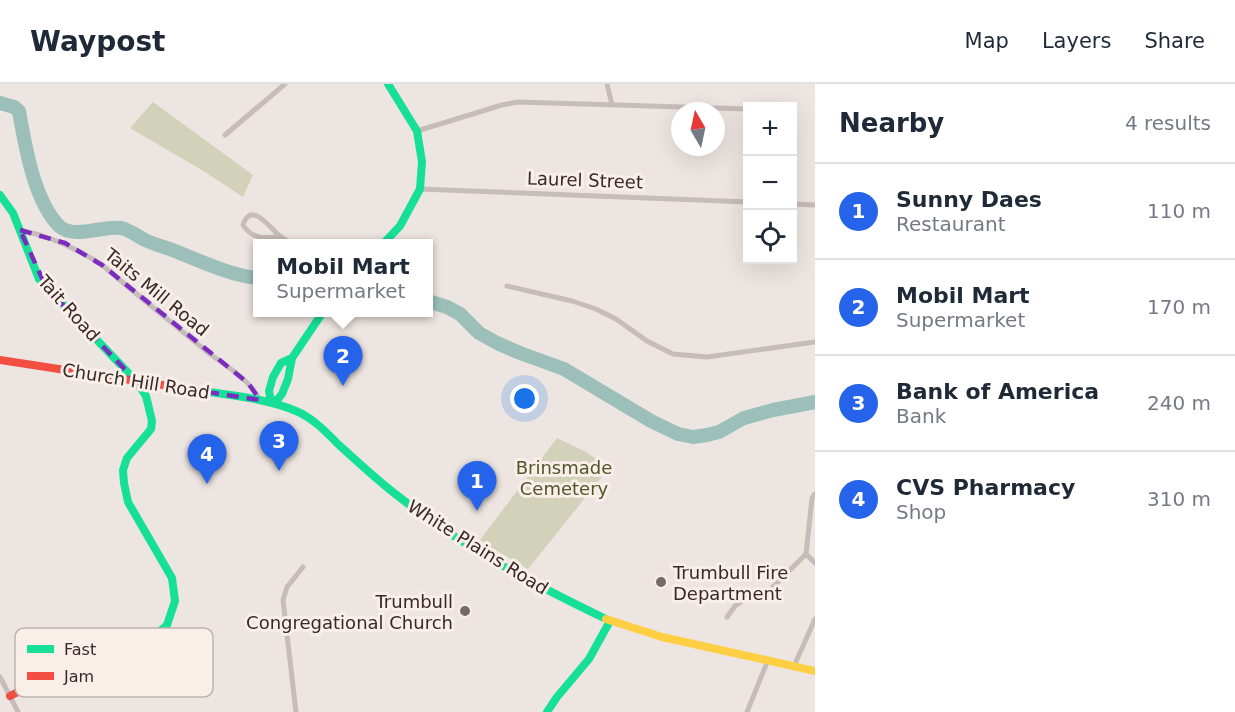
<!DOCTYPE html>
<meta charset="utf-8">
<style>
:root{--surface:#fff;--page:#f2f2f3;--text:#1f2937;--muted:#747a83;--line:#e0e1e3;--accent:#2563eb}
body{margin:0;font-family:"DejaVu Sans",sans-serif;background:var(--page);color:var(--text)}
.controls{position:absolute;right:18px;top:18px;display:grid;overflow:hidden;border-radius:0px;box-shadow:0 6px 24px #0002}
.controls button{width:54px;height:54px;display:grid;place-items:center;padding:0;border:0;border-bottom:2px solid var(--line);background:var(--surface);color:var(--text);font:30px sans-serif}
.compass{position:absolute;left:671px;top:18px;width:54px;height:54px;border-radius:50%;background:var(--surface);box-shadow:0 6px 24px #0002;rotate:351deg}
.you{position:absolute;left:525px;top:315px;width:21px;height:21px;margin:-15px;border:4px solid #fff;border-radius:50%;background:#1a73e8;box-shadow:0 0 0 9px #1a73e833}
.badge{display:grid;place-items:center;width:39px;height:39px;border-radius:50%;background:var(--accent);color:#fff;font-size:20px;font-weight:700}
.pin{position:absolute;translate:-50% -50px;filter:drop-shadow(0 2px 3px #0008)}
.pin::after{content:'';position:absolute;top:32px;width:21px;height:18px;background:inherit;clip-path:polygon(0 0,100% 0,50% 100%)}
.popup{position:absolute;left:253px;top:155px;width:180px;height:78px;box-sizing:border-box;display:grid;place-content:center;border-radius:0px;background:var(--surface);filter:drop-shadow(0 2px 4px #0005);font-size:20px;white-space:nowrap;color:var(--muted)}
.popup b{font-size:22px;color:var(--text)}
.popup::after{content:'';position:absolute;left:50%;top:100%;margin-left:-12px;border:12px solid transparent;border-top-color:var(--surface)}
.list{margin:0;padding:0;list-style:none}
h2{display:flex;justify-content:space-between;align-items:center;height:78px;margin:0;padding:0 24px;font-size:26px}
h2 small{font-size:20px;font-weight:400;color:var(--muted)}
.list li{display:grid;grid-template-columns:39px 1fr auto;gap:18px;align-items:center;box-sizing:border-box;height:96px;padding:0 24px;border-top:2px solid var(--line)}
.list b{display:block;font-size:22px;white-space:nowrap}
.list p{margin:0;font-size:20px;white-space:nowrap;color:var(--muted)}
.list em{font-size:20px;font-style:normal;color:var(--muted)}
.icon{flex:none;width:33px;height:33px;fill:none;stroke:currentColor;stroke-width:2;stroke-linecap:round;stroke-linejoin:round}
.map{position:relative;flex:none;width:815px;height:628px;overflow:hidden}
header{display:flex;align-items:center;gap:36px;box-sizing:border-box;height:84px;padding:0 30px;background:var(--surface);border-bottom:2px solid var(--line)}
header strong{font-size:28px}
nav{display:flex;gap:33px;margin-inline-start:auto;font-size:21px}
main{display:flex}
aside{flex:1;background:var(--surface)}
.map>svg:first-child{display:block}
</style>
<header>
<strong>Waypost</strong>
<nav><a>Map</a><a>Layers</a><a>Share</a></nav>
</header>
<main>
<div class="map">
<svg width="815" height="628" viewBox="0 0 815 628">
<rect width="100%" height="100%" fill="#ede5e1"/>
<path fill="#d2d2ba" d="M153,18L253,91L243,113L205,88L130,44Z
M557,354L586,368L609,384L528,485L499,468L480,456Z"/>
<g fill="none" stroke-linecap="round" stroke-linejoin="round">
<path stroke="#9cc0b9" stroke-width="14" d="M0,19L14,23L19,27C25,61 34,117 59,142C74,156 103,141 121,144C130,146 137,152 145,156C156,161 168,164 180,169C205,179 230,191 258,194
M428,217L447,223L460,230L479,249L497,259L520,269L564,285L651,337L678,350L693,353L707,351L719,348L744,334L773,326L815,318"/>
<path stroke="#c6bdba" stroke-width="5" d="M607,0L612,21
M417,47L502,21L518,18L748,25
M225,51L285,0
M420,105L748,118
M792,120L815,121
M20,146C50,152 76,164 102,181C136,210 171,238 206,267C224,281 250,295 260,316
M280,152C265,155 252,155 243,141C251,116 270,144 280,152C283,155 288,157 292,160
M507,202L572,217L596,225L616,235L647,257L673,270L707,273L815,258
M806,470L812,414L815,410
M727,533L735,522L748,513L771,505L806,470L815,479
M794,582L815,535
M0,593L18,628
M296,628L283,516L287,503L303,483
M747,628L768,576"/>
<path stroke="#16e098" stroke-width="8" d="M0,111L13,129L39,195L136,297L146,312L152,337L151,345L127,374L123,386L124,399L128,418L172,494L175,517L167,541L148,558L123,566
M383,160L400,142L420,105L422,78L417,47L388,0
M189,305C225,311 263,313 296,327C313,334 326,348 339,361C358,378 377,396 398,412C461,462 533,500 606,535
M271,318L278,315L282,310L288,295L292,274L323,228
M271,318L269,307L273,293L281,279L292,274
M547,628L557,613L589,575L610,537"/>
<path stroke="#ffcf43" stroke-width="8" d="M606,535L662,553L815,587"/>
<path stroke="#f24e42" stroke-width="8" d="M0,276L189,305
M10,612L86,573L123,566"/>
</g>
<path fill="none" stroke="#7b2cbf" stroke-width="4.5" stroke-dasharray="12 8" stroke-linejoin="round" d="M20,146L65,159L102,181L248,299L260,316L136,297L46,203Z"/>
<g fill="#776b69" stroke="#faeee8" stroke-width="2">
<circle cx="661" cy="498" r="6"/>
<circle cx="465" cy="527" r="6"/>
</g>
<g text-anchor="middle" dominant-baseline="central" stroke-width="6" stroke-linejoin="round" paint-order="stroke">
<g font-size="18" fill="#372a28" stroke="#faeee8">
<text transform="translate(585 96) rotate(2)">Laurel Street</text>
<text transform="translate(157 208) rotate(39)">Taits Mill Road</text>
<text transform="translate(69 224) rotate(48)">Tait Road</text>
<text transform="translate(136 297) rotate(9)">Church Hill Road</text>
<text transform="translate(478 463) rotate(32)">White Plains Road</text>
</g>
<g font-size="18" fill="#4f562b" stroke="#faeee8">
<text x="564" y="383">Brinsmade<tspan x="564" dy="21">Cemetery</tspan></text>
</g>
<g font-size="18" fill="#372a28" stroke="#faeee8" text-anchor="start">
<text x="673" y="488">Trumbull Fire<tspan x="673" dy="21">Department</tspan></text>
<text x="453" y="517" text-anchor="end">Trumbull<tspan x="453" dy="21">Congregational Church</tspan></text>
</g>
</g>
<rect x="15" y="544" width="198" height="69" rx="9" fill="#faeee8" stroke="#c0b3ae" stroke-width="1.5"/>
<rect x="27" y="561" width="27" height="8" fill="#16e098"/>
<rect x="27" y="588" width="27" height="8" fill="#f24e42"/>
<g font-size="16" fill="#372a28">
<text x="64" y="571">Fast</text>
<text x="64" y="598">Jam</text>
</g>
</svg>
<div class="controls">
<button>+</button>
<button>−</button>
<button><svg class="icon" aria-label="locate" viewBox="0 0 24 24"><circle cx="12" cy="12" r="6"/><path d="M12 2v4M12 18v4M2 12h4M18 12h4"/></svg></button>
</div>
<svg class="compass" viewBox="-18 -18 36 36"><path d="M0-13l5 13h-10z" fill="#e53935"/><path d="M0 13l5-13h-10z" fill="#747a83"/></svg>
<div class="you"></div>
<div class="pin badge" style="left:477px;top:427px">1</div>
<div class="pin badge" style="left:343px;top:302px">2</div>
<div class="popup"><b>Mobil Mart</b>Supermarket</div>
<div class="pin badge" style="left:279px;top:387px">3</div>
<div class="pin badge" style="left:207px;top:400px">4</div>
</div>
<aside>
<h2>Nearby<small>4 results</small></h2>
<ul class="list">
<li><span class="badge">1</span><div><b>Sunny Daes</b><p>Restaurant</p></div><em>110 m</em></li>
<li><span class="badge">2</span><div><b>Mobil Mart</b><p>Supermarket</p></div><em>170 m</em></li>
<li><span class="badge">3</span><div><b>Bank of America</b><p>Bank</p></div><em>240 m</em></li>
<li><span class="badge">4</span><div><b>CVS Pharmacy</b><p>Shop</p></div><em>310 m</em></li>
</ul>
</aside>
</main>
